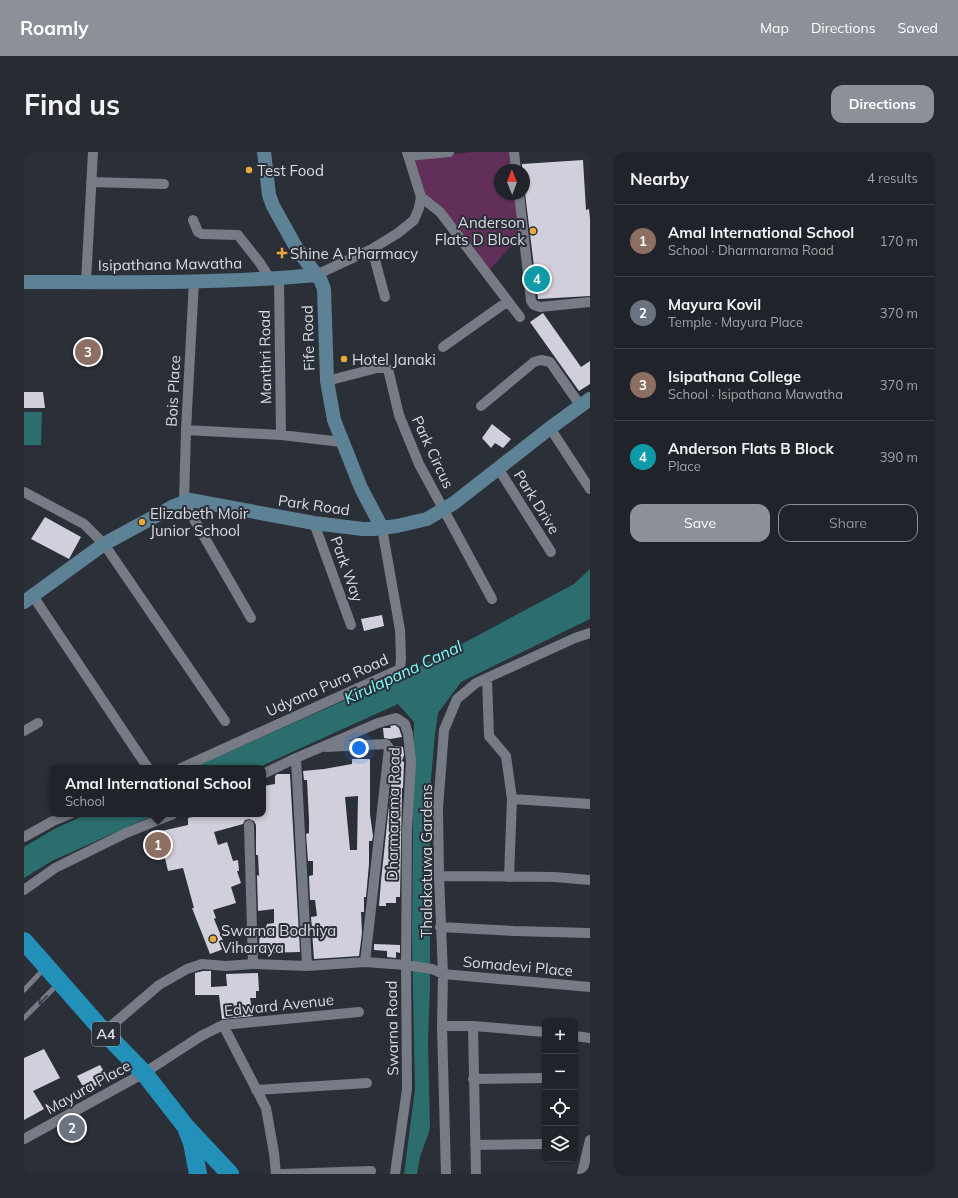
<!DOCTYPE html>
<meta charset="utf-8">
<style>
:root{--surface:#20232a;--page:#282b32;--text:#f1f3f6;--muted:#a2a4a8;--line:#3d4047;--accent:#8c9099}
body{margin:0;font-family:Mulish,sans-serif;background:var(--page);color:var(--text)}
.controls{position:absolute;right:12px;bottom:12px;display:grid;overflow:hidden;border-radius:8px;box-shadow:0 1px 3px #0004}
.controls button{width:36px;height:36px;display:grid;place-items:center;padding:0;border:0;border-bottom:1px solid var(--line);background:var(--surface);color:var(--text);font:20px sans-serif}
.compass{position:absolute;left:470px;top:12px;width:36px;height:36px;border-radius:50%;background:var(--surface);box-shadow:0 1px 3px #0004;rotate:359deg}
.you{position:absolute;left:335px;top:596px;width:14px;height:14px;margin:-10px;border:3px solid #fff;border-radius:50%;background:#1a73e8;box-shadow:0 0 0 6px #1a73e833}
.badge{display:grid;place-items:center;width:26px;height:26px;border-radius:50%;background:var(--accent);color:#fff;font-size:13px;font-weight:700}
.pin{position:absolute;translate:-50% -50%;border:2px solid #fff;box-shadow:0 1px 4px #0006}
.popup{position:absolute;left:26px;top:613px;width:216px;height:52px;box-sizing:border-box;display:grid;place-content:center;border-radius:8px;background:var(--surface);filter:drop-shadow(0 1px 3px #0005);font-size:13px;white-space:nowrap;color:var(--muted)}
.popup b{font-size:15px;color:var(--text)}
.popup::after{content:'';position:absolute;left:50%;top:100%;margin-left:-8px;border:8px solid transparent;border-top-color:var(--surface)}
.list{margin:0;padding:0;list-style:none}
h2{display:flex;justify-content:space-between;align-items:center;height:52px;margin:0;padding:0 16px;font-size:17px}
h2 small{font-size:13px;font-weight:400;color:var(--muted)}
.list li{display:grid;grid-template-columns:26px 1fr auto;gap:12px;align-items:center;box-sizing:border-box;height:72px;padding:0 16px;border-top:1px solid var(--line)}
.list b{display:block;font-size:15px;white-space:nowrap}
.list p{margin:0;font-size:13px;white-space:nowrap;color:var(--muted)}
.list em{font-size:13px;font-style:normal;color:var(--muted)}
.actions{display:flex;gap:8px;padding:12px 16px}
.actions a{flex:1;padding:9px 0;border:1px solid var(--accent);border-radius:12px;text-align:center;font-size:14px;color:var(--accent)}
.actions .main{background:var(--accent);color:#fff}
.icon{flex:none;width:22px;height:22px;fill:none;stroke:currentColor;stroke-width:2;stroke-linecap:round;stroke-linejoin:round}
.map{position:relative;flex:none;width:566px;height:1022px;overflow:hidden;border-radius:12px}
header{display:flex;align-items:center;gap:24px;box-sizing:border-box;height:56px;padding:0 20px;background:var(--accent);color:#fff}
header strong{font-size:19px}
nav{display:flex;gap:22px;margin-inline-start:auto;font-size:14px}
.intro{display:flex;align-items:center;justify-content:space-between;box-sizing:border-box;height:96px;padding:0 24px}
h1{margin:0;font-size:28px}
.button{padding:10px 18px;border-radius:12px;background:var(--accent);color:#fff;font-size:14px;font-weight:700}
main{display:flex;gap:24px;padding:0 24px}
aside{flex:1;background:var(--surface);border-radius:12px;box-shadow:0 1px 3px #0004}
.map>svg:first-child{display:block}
</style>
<header>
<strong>Roamly</strong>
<nav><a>Map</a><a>Directions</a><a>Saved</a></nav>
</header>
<div class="intro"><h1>Find us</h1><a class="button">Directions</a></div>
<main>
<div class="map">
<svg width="566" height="1022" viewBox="0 0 566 1022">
<rect width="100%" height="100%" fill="#2a2f38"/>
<path fill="#612f59" d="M449,0H485L487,18H476V42H490L495,85L463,121L416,59L396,52L387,6Z"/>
<path fill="#2b6e6d" d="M0,260H18L17,293H0Z
M566,417V467L437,530L414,561L411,582L406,639V835L404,889L406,977L396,1005L393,1022H380L391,937L388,787L390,570L374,552L233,616H168L389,518L550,432Z
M63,662H132L28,709L0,726V695L32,676Z"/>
<path fill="#d2cfdc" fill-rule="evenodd" d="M559,8L562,58L565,57L566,67V144L514,147L501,41L500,38V18H498V12Z
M519,161L557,215L566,209V232L555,239L506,170Z
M0,240H19L21,256H0Z
M468,272L487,287L479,296L471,291L467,296L458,286Z
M21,365L57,385L45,407L7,387Z
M358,463L360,474L340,479L337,467Z
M371,573L375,576L378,585L366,587L360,586L359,576H367L366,574Z
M371,594L379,595L380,603L378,609L380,610L379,636H378L376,745H372V751H362V754H355L357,729L371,597Z
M328,607H346V662L349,684L348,689H345V712L342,745H340V760H337L338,781L335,804L290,807L287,765L293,764L291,748H286L285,724L289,723V709H284L282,682L285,681V668L283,628H280L279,619L300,617L328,612ZM334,644L333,698H326L321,645Z
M253,622H266L276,800L238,801L235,797L236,776L242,775L243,772L250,771V757L234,759L233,723L235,724L234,703H232V673L230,669L225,667L221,668L219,672L190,680L194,693L203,690L209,709L214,708L215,719H213L217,731L207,735L212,751L189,758L192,766L190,767L202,796L186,802L168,756H170L159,716L144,719L138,694H137L133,680L164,673V666L180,662H239V634L251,632V624Z
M350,792L376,793V801L372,800V806L363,805V799L350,798Z
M179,819H187V835L203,834L202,822L234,821L235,839H232V846H226L229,864L198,867L195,843H171V821Z
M20,897L36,926L9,939L20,957L0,968V906Z
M76,913L84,926L62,940L53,924Z"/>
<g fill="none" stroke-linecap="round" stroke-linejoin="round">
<path stroke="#767b86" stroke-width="5" d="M0,838L20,817
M0,866L34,832"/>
<path stroke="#767b86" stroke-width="10" d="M490,0L492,18
M384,4L425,0
M67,30L140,32
M495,42L507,149L510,153L516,155L566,150
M397,45L416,60L496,165
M169,68L174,80L178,82L214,83L236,111L246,127
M348,97L361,145
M292,123L348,97L374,81L390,68L395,56L397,45L383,0
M255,127L257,283
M170,129L162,278L160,350L227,466
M62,130L69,0
M419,195L484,149
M303,229L357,215L364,217L375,263L395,312L468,447
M457,254L510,210L517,208L526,210L556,253
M526,276L566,337
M162,278L257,283L318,290
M474,316L527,400
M0,340L60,372L80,392L201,569
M290,371L327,473
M9,444L124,616
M463,526L465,584L482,604L488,647
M0,579L14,571
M302,595L362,592L365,596L341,810
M272,606L283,814
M157,616L376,517L377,507L376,478L358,376
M239,622L272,606L354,571L372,566L381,572L384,582L387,610L383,679L382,813L408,817L419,822L566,835
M225,673L229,812
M0,685L29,669L46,662
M415,724L531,725L566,728
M485,725L488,647L566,652
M0,738L31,716L102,681L149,662
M416,775L490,779L566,781
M199,873L242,956L250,1001L252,1022
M418,874H449L521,880
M449,874L452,1022
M80,880L135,833L163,817L178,812L202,814L229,812L283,814L341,810L382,813L383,937L371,1022
M551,884L566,886
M449,927L521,926
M232,938L343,931
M0,987L120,921L177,884L199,873L335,860
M451,993L521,992
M259,1022L347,1019
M422,1022L418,874L419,822L415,724L414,656L420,578L433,547L452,531L551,486L566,481
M558,1022L566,988"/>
<path stroke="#5d8195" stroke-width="14" d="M240,0L245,43L249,54L273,97L297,129L300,137L303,229L310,268L337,336L358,376
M0,130C97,130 195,132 292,123
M0,450L80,392L150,354L166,348L290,371L339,377H350L373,374L403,367L430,351L526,276L566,247"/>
<path stroke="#2390b9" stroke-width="18" d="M0,789L80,880L120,921L162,975L206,1022
M163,978L168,991L174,1022"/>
</g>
<defs><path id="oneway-shaft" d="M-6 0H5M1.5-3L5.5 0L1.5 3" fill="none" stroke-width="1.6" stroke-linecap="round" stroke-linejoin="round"/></defs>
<use stroke="#353a44" href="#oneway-shaft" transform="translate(19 848) rotate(135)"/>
<g fill="#e9ab38" stroke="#2a2f38" stroke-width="1.5">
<circle cx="225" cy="18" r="4"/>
<circle cx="509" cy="79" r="4"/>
<path d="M256 95h4v4h4v4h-4v4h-4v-4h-4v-4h4z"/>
<circle cx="320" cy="207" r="4"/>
<circle cx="118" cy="370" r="4"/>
<circle cx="189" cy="787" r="4"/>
</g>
<g text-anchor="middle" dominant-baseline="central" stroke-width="4" stroke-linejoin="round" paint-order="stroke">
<rect fill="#2a2f38" stroke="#a4a7af" stroke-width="1" x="68" y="870" width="28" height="24" rx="3"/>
<g font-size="14" font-weight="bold" fill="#d8dbe2">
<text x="82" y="882">A4</text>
</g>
<g font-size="15" fill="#d8dbe2" stroke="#2a2f38" text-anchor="start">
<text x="233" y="18">Test Food</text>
<text x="501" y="70" text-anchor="end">Anderson<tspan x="501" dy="17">Flats D Block</tspan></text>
<text x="266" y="101">Shine A Pharmacy</text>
<text x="328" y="207">Hotel Janaki</text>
<text x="126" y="361">Elizabeth Moir<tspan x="126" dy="17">Junior School</tspan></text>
<text x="197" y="778">Swarna Bodhiya<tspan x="197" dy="17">Viharaya</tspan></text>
</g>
<g font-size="15" fill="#d8dbe2" stroke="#2a2f38">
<text transform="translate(146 112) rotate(-1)">Isipathana Mawatha</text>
<text transform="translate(284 186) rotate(-92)">Fife Road</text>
<text transform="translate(241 205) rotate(-91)">Manthri Road</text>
<text transform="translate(149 239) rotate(-87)">Bois Place</text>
<text transform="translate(409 300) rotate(65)">Park Circus</text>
<text transform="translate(513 350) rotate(58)">Park Drive</text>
<text transform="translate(290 353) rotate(8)">Park Road</text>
<text transform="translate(323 417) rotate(70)">Park Way</text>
<text transform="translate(303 533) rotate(-24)">Udyana Pura Road</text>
<text transform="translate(369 662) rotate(-89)">Dharmarama Road</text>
<text transform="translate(402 709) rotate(-90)">Thalakotuwa Gardens</text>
<text transform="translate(494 814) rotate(5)">Somadevi Place</text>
<text transform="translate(255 853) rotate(-6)">Edward Avenue</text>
<text transform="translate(368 876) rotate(-91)">Swarna Road</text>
<text transform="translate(64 935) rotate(-29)">Mayura Place</text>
</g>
<g font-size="16" font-style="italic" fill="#7bfbf9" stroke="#2a2f38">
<text transform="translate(379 520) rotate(-25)">Kirulapana Canal</text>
</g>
</g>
</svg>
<div class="controls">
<button>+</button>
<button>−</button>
<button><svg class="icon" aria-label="locate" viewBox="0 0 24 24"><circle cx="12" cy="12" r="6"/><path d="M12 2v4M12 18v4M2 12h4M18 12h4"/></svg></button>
<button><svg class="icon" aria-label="layers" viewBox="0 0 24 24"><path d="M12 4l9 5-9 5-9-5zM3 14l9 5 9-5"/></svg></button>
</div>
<svg class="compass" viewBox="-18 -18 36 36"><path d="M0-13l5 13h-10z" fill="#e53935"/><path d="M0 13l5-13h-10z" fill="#a2a4a8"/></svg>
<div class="you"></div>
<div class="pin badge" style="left:134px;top:693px;background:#8d6e63">1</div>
<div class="popup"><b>Amal International School</b>School</div>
<div class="pin badge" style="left:48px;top:976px;background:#6b7280">2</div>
<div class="pin badge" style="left:64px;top:200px;background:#8d6e63">3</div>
<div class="pin badge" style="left:513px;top:127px;background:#0f9aa8">4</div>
</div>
<aside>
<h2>Nearby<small>4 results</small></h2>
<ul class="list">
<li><span class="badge" style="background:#8d6e63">1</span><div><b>Amal International School</b><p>School · Dharmarama Road</p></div><em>170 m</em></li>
<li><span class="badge" style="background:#6b7280">2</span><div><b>Mayura Kovil</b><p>Temple · Mayura Place</p></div><em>370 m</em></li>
<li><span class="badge" style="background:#8d6e63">3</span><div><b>Isipathana College</b><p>School · Isipathana Mawatha</p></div><em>370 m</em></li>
<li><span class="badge" style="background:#0f9aa8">4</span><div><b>Anderson Flats B Block</b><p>Place</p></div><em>390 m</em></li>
</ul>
<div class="actions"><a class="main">Save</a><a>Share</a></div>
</aside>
</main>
